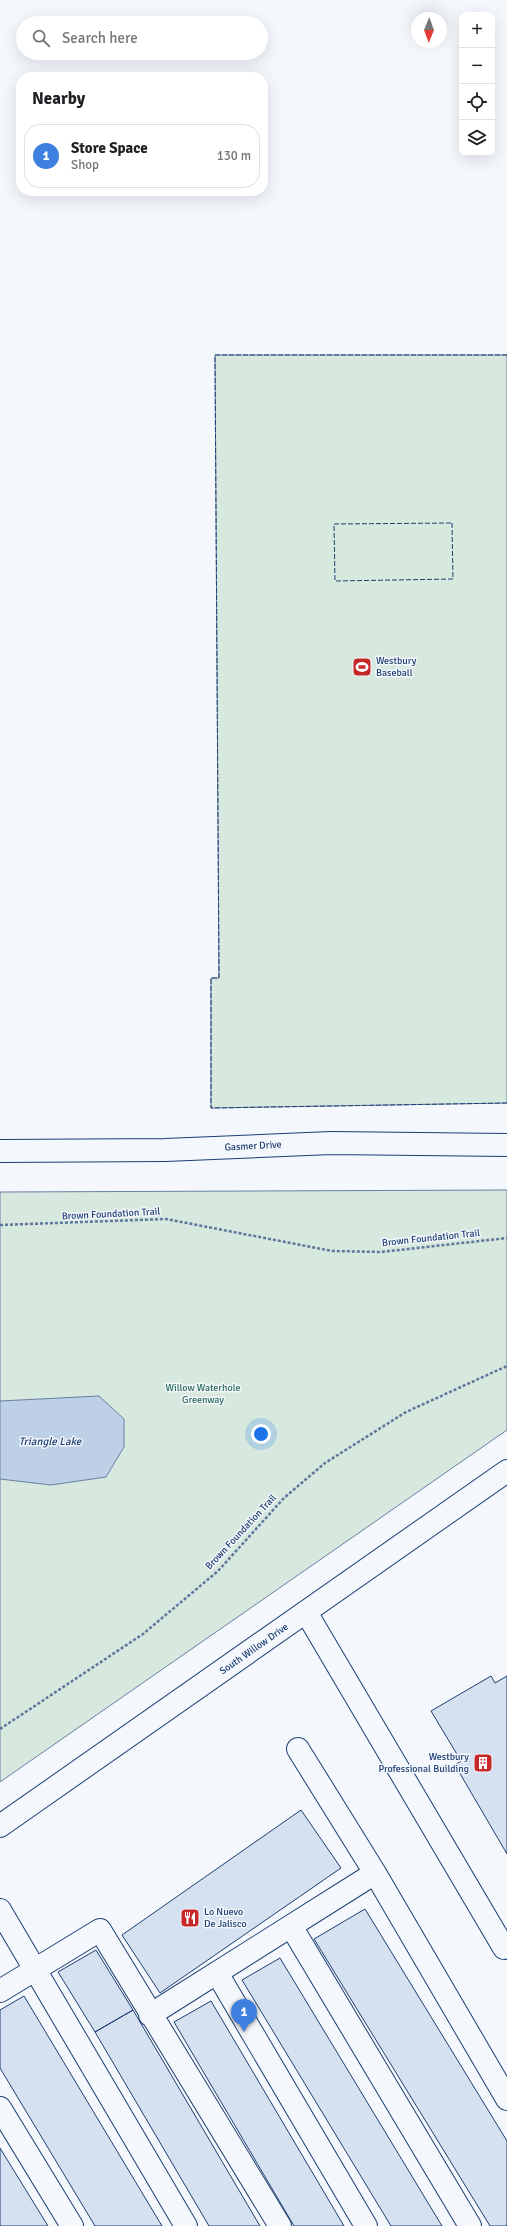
<!DOCTYPE html>
<meta charset="utf-8">
<style>
:root{--surface:#fff;--page:#f2f2f2;--text:#202124;--muted:#757577;--line:#e0e0e0;--accent:#c62828}
body{margin:0;font-family:Signika,sans-serif;background:var(--page);color:var(--text)}
.controls{position:absolute;right:12px;top:12px;display:grid;overflow:hidden;border-radius:8px;box-shadow:0 4px 16px #0002}
.controls button{width:36px;height:36px;display:grid;place-items:center;padding:0;border:0;border-bottom:1px solid var(--line);background:var(--surface);color:var(--text);font:20px sans-serif}
.compass{position:absolute;left:411px;top:12px;width:36px;height:36px;border-radius:50%;background:var(--surface);box-shadow:0 4px 16px #0002;rotate:181deg}
.you{position:absolute;left:261px;top:1434px;width:14px;height:14px;margin:-10px;border:3px solid #fff;border-radius:50%;background:#1a73e8;box-shadow:0 0 0 6px #1a73e833}
.badge{display:grid;place-items:center;width:26px;height:26px;border-radius:50%;background:var(--accent);color:#fff;font-size:13px;font-weight:700}
.pin{position:absolute;translate:-50% -33px;filter:drop-shadow(0 1px 2px #0008)}
.pin::after{content:'';position:absolute;top:21px;width:14px;height:12px;background:inherit;clip-path:polygon(0 0,100% 0,50% 100%)}
.list{margin:0;padding:0;list-style:none}
h2{display:flex;justify-content:space-between;align-items:center;height:52px;margin:0;padding:0 16px;font-size:17px}
h2 small{font-size:13px;font-weight:400;color:var(--muted)}
.list li{display:grid;grid-template-columns:26px 1fr auto;gap:12px;align-items:center;box-sizing:border-box;height:64px;margin:0 8px 8px;padding:0 8px;border:1px solid var(--line);border-radius:16px}
.list b{display:block;font-size:15px;white-space:nowrap}
.list p{margin:0;font-size:13px;white-space:nowrap;color:var(--muted)}
.list em{font-size:13px;font-style:normal;color:var(--muted)}
.icon{flex:none;width:22px;height:22px;fill:none;stroke:currentColor;stroke-width:2;stroke-linecap:round;stroke-linejoin:round}
.map{position:relative;flex:none;width:507px;height:2226px;overflow:hidden}
.search{position:absolute;background:var(--surface);box-shadow:0 4px 16px #0002;left:16px;top:16px;width:252px;height:44px;display:flex;align-items:center;gap:10px;box-sizing:border-box;padding:0 14px;border-radius:22px;color:var(--muted);font-size:15px}
.panel{position:absolute;background:var(--surface);box-shadow:0 4px 16px #0002;left:16px;top:72px;width:252px;height:124px;border-radius:16px}
.map>svg:first-child{display:block}
</style>
<div class="map">
<svg width="507" height="2226" viewBox="0 0 507 2226">
<rect width="100%" height="100%" fill="#f4f7fb"/>
<path fill="#d7e8df" stroke="#687fa3" d="M215,355H507V1103L211,1108V978H219Z
M507,1190V1430L0,1782V1192Z"/>
<path fill="#bed0e5" stroke="#687fa3" d="M99,1396L124,1419V1447L106,1477L51,1485L0,1479V1401Z"/>
<path fill="#d5e0f0" stroke="#1d3f73" d="M491,1676L495,1683L507,1676V1854L455,1765L461,1761L431,1711Z
M301,1810L341,1868L160,1993L122,1935Z
M365,1909L507,2141V2225L505,2226H490L314,1939Z
M96,1950L133,2010L95,2032L58,1972Z
M280,1958L442,2226H391L242,1980Z
M24,1996L162,2226H95L0,2068V2010Z
M211,2001L344,2226H294L174,2022Z
M133,2010L260,2226H209L95,2032Z
M0,2148L48,2226H0Z"/>
<g fill="none" stroke-linecap="round" stroke-linejoin="round">
<g stroke="#1d3f73" stroke-width="24">
<path id="minor" d="M0,1151L165,1150L331,1143L507,1145
M306,1612L504,1948
M298,1749L375,1873L507,2099
M0,1826L507,1471
M0,1910L186,2226
M291,1926L470,2226
M217,1973L366,2226
M0,1991L100,1930L280,2226
M150,2015L375,1873
M0,2108L72,2226"/>
</g>
<path stroke="#5e769c" stroke-width="2.5" stroke-dasharray="3 2" stroke-linecap="butt" d="M0,1225L166,1219L332,1251L381,1252L507,1238
M0,1729L143,1634L218,1571L284,1498L325,1463L406,1412L507,1366"/>
<use href="#minor" stroke="#f4f7fb" stroke-width="22"/>
<path stroke="#1d3f73" stroke-width="1" stroke-dasharray="5 2" stroke-linecap="butt" d="M507,355H215L219,978H211V1108L507,1103
M452,523L453,579L335,581L334,524Z"/>
</g>
<defs>
<g id="stadium-square" transform="scale(1)"><rect x="-9" y="-9" width="18" height="18" rx="4" fill="#c62828" stroke="#f4f7fb"/><path d="M0-5a6.5 5 0 1 0 0 10a6.5 5 0 1 0 0-10ZM-3.5-1.8h7v3.6h-7Z" fill="#fff"/></g>
<g id="building-square" transform="scale(1)"><rect x="-9" y="-9" width="18" height="18" rx="4" fill="#c62828" stroke="#f4f7fb"/><path d="M-4-6H4V6H1V3H-1V6H-4ZM-2.5-4.3h1.7v1.8h-1.7ZM.8-4.3h1.7v1.8H.8ZM-2.5-1h1.7V.8h-1.7ZM.8-1h1.7V.8H.8Z" fill="#fff"/></g>
<g id="restaurant-square" transform="scale(1)"><rect x="-9" y="-9" width="18" height="18" rx="4" fill="#c62828" stroke="#f4f7fb"/><path d="M-5-6h1v4h1v-4h1v4h1v-4h1v5L-1.5 .5V6h-2V.5L-5-1ZM5-6V6H3V1.5H1.5Q1.5-4 5-6Z" fill="#fff"/></g>
</defs>
<g fill-rule="evenodd">
<use href="#stadium-square" x="362" y="667"/>
<use href="#building-square" x="483" y="1763"/>
<use href="#restaurant-square" x="190" y="1918"/>
</g>
<g text-anchor="middle" dominant-baseline="central" stroke-width="3" stroke-linejoin="round" paint-order="stroke">
<g font-size="10" fill="#1d3f73" stroke="#f4f7fb" text-anchor="start">
<text x="376" y="661">Westbury<tspan x="376" dy="12">Baseball</tspan></text>
<text x="469" y="1757" text-anchor="end">Westbury<tspan x="469" dy="12">Professional Building</tspan></text>
<text x="204" y="1912">Lo Nuevo<tspan x="204" dy="12">De Jalisco</tspan></text>
</g>
<g font-size="10" fill="#1d3f73" stroke="#f4f7fb">
<text transform="translate(253 1146) rotate(-3)">Gasmer Drive</text>
<text transform="translate(111 1214) rotate(-3)">Brown Foundation Trail</text>
<text transform="translate(431 1238) rotate(-6)">Brown Foundation Trail</text>
<text transform="translate(241 1532) rotate(-47)">Brown Foundation Trail</text>
<text transform="translate(254 1649) rotate(-35)">South Willow Drive</text>
</g>
<g font-size="10" fill="#2c6c60" stroke="#f4f7fb">
<text x="203" y="1388">Willow Waterhole<tspan x="203" dy="12">Greenway</tspan></text>
</g>
<g font-size="11" font-style="italic" fill="#1d3f73" stroke="#f4f7fb">
<text x="50" y="1441">Triangle Lake</text>
</g>
</g>
</svg>
<div class="controls">
<button>+</button>
<button>−</button>
<button><svg class="icon" aria-label="locate" viewBox="0 0 24 24"><circle cx="12" cy="12" r="6"/><path d="M12 2v4M12 18v4M2 12h4M18 12h4"/></svg></button>
<button><svg class="icon" aria-label="layers" viewBox="0 0 24 24"><path d="M12 4l9 5-9 5-9-5zM3 14l9 5 9-5"/></svg></button>
</div>
<svg class="compass" viewBox="-18 -18 36 36"><path d="M0-13l5 13h-10z" fill="#e53935"/><path d="M0 13l5-13h-10z" fill="#757577"/></svg>
<div class="you"></div>
<div class="pin badge" style="left:244px;top:2032px;background:#3f7fe0">1</div>
<div class="search"><svg class="icon" aria-label="search" viewBox="0 0 24 24"><circle cx="10" cy="10" r="6"/><path d="M15 15l6 6"/></svg>Search here</div>
<section class="panel">
<h2>Nearby<small></small></h2>
<ul class="list">
<li><span class="badge" style="background:#3f7fe0">1</span><div><b>Store Space</b><p>Shop</p></div><em>130 m</em></li>
</ul>
</section>
</div>
